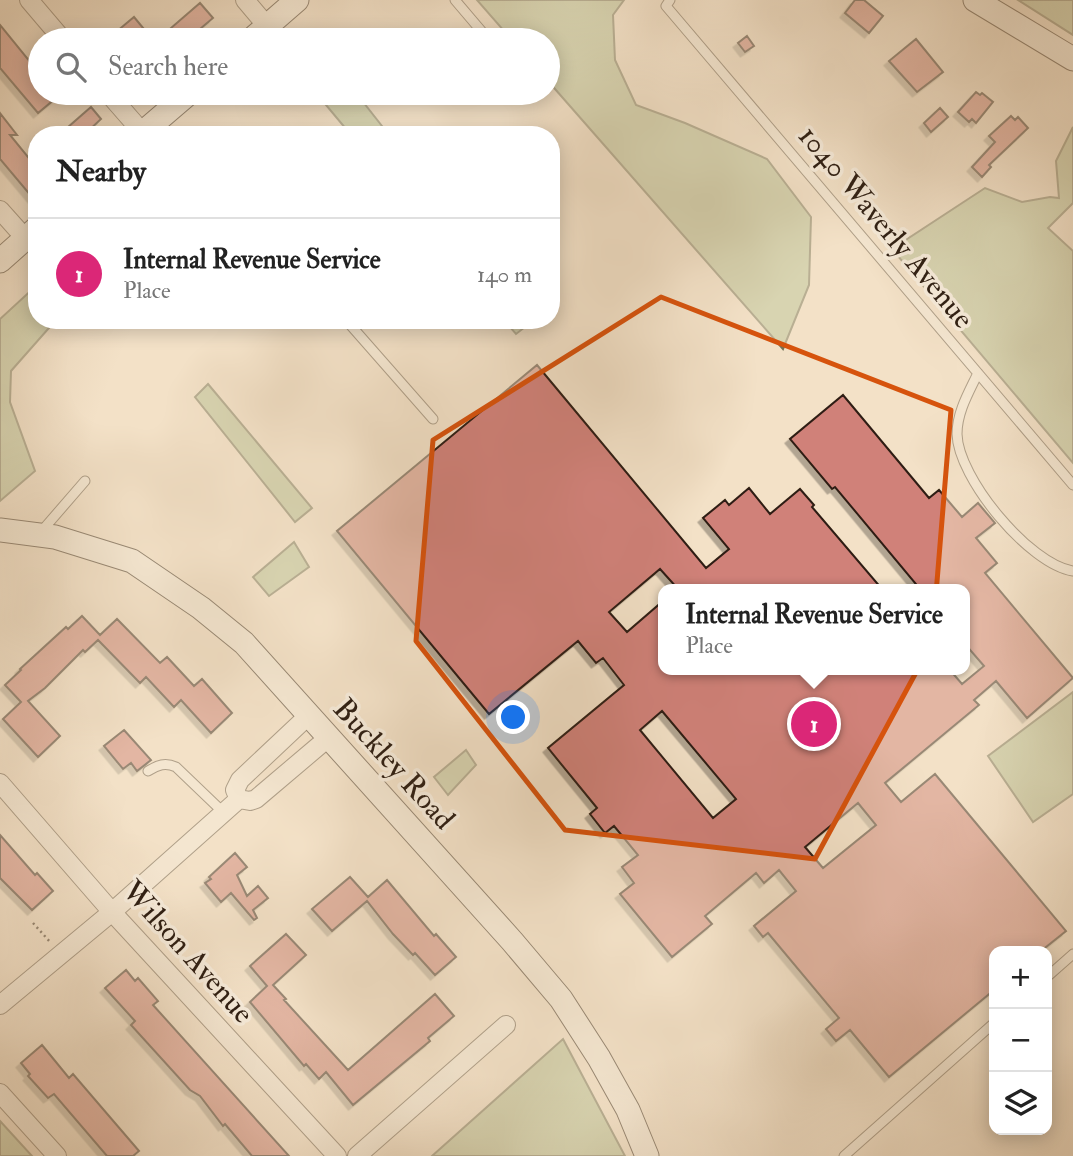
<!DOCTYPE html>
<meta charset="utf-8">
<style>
:root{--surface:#fff;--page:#f6f6f6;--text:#222;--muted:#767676;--line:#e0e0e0;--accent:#db2777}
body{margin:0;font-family:"IM FELL Double Pica",serif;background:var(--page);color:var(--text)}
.controls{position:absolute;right:21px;bottom:21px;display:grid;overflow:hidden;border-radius:14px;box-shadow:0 4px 18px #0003}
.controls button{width:63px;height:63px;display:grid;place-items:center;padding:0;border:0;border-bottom:2px solid var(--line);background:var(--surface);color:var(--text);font:35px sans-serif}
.you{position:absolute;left:514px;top:718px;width:24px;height:24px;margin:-18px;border:5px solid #fff;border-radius:50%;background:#1a73e8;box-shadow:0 0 0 10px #1a73e833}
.badge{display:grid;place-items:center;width:46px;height:46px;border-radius:50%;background:var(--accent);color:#fff;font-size:23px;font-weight:700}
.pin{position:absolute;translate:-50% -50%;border:4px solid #fff;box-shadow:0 2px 7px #0006}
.popup{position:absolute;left:658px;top:584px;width:312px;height:91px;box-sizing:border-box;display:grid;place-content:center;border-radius:14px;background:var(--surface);filter:drop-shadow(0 2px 5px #0005);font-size:23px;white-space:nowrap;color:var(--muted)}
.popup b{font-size:26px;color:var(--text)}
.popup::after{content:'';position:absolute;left:50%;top:100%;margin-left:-14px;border:14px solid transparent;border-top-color:var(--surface)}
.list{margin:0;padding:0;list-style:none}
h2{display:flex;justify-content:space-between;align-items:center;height:91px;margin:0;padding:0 28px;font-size:30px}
h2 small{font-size:23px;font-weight:400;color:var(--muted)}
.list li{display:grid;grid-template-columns:46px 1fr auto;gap:21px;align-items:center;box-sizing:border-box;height:112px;padding:0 28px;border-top:2px solid var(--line)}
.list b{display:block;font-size:26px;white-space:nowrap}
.list p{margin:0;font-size:23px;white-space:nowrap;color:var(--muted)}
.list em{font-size:23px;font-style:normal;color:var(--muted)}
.icon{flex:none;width:38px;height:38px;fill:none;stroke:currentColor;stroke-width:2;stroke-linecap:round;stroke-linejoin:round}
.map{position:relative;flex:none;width:1073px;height:1156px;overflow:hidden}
.search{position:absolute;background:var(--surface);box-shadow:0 4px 18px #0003;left:28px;top:28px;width:532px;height:77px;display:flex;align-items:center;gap:18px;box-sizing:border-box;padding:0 24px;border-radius:38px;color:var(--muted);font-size:26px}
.panel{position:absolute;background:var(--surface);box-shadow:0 4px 18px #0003;left:28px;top:126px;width:532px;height:203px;border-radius:28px}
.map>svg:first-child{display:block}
</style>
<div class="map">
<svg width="1073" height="1156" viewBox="0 0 1073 1156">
<defs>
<filter id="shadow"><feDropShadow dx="-4.5" dy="4.5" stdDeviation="0" flood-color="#0004"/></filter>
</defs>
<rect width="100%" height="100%" fill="#f3e1c7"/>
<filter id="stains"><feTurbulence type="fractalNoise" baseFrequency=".00286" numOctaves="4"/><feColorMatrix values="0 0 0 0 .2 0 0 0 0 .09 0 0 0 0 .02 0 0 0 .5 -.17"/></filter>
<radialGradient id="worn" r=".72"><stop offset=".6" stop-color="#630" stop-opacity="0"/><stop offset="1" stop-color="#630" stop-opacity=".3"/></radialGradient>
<path fill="#b8c398" stroke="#747156" stroke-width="2" d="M477,0H624L613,15L615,60L636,105L685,123L767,159L811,217L809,285L783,349L548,81V40H512Z
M1018,0H1073V35Z
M316,93H356L389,135H351Z
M1073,127V203L1048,228L1073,251V463L892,249L985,188L1022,202L1050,197L1059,198L1056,161Z
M37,285V320H56L11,371L10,402L35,471L0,501V319Z
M504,320H534L516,334Z
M208,384L312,508L295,522L195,397Z
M294,542L309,567L269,596L253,577Z
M1073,692V794L1033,822L988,756Z
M466,750L476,765L448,795L434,777Z
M563,1039L625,1156H432Z
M0,1121L32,1156H0Z"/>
<path fill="#d08179" stroke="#2f1f13" stroke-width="2" fill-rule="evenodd" filter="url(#shadow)" d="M855,0H864L883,16L869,33L845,13Z
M200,3L213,18L187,40H181L171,28Z
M134,17L153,40H123L116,32Z
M0,25L40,74V93H62L38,113L0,68Z
M747,36L754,46L745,52L738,43Z
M916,39L943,72L917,92L889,61Z
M976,92L980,95L982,93L993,102L976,123L972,119L969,122L958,112Z
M91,107L101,119L84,135H59Z
M940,108L948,117L931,132L924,123Z
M0,113L17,135H10L37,168V203L0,159Z
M1011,116L1015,120L1018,117L1028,128L989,165L991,167L982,177L972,167L995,142L989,136Z
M537,365L706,568L729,549L703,518L725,500L729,505L749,488L770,514L800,489L814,505L812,507L882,589H678L660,569L609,612L627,632L663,601V670H950L962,684L984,666L964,643V589H920L835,487L832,489L790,439L843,395L929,498L939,490L962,517L978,503L995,523L976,538L997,563L985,573L1073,678L1027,718L996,681L974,700L979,705L885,783L901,802L935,774L1066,931L1041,951H994V990L889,1077L850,1030L836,1041L826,1029L839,1018L768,933L763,937L754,926L796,891L779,870L764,883L756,873L705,916L712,924L672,957L620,894L634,883L622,867L638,855L614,826L605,833L590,814L597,808L548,748L624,685L603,658L596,663L578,641L489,714L337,531ZM662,711L736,799L713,818L640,730ZM858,803L876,825L823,868L805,847Z
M82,616L100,635L117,619L160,663L167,657L194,686L202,679L232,713L211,733L181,700L174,707L146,677L140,683L98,640L85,652L83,650L45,688L28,701L60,736L38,757L3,719L21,702L5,685L21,670L20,669L66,627L68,629Z
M124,730L151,760L137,771L131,763L123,769L104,746Z
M0,835L35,875L37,873L53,891L32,910L0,878Z
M235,853L247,867L237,875L247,896L258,886L268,898L253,910L257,918L254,920L231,893L221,902L205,883L211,879L209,877Z
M350,877L368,897L387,880L434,936L436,934L456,957L435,975L415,953L413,955L393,934L367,901L332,931L312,909Z
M286,934L306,955L273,985L286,999L284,1000L348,1070L435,994L454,1016L428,1038L430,1041L353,1105L326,1072L319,1079L306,1064L304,1066L250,1002L267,986L250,966Z
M126,970L135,981L138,978L158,1001L153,1005L289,1156H252L225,1124L223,1126L200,1096L190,1090L131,1025L135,1021L105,988Z
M42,1045L69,1078L73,1074L139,1151L133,1156H107L54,1094L48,1098L28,1076L30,1074L21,1063Z"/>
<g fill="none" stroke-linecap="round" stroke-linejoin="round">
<g stroke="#605040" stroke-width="11">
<path id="lane" d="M455,0L489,40
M670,0L666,6L1073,485
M346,320L433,419
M978,373C969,392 957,412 957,434C958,478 1029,564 1073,571
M40,533L85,481
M148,771C158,765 165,762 176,767L224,813
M1047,977L1073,954
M844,1156L994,1023"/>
</g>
<g stroke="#605040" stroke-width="20">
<path id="street" d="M29,0L63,40
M245,0L267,26
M108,93L142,132
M0,210L25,238
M308,716L240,780L235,790L239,799L250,801L256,799L328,738
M0,783L112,912L337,1156
M0,1005L112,912L239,799
M0,1093L57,1156
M357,1156L506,1025"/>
</g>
<g stroke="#2f1f13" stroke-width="25">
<path id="secondary" d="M975,0L1073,59
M251,40L297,0
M140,135L189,93
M0,261L37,228
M0,530L55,537L132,561L201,608L244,643L512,941L561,999L599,1058L628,1110L647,1156"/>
</g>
<path stroke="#2f1f13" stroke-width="2.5" stroke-dasharray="2 3.5" stroke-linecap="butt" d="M33,923L51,943"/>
<use href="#lane" stroke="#f7ecdb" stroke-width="9"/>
<use href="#street" stroke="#f7ecdb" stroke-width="18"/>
<use href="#secondary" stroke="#f7ecdb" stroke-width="23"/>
</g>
<path d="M0 0H1073V1156H0ZM661,297L951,410L932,643L815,859L565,830L416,641L433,440Z" fill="#f3e1c7" fill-opacity=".55" fill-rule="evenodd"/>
<path fill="none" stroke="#d6530d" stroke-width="5" stroke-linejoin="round" d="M661,297L951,410L932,643L815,859L565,830L416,641L433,440Z"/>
<g text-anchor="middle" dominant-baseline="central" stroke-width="7" stroke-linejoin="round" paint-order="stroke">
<g font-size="30" fill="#2f1f13" stroke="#f7ecdb">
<text transform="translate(886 227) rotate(50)">1040 Waverly Avenue</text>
<text transform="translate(394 764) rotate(48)">Buckley Road</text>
<text transform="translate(188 952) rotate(48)">Wilson Avenue</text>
</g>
</g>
<rect width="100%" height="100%" filter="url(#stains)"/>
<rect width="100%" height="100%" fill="url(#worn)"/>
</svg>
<div class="controls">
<button>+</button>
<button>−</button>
<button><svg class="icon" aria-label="layers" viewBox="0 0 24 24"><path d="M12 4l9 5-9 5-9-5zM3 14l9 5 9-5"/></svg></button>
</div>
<div class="you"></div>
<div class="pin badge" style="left:814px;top:724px">1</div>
<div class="popup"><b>Internal Revenue Service</b>Place</div>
<div class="search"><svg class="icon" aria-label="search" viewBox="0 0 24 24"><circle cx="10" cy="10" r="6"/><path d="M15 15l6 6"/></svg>Search here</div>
<section class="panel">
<h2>Nearby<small></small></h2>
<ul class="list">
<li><span class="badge">1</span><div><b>Internal Revenue Service</b><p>Place</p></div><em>140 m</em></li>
</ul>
</section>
</div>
